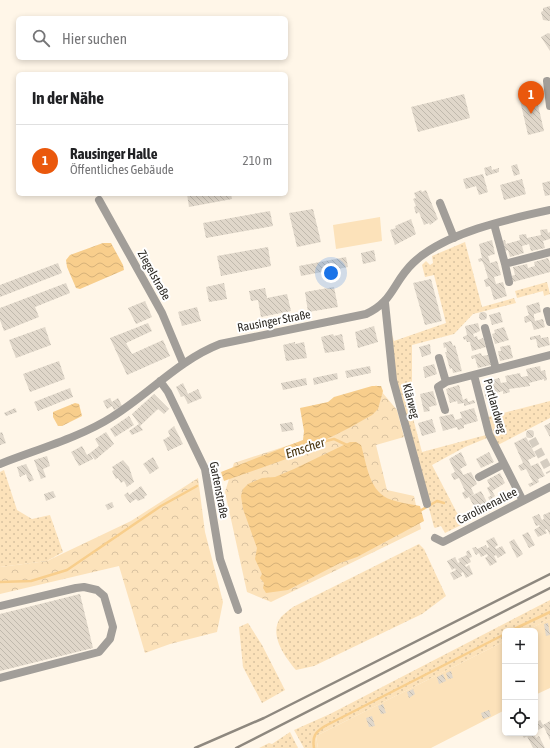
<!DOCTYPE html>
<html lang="de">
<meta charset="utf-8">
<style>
:root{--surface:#fff;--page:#f6f6f6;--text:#202124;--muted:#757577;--line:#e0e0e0;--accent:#ea580c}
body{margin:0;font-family:"Asap Condensed",sans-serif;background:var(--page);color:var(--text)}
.controls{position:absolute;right:12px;bottom:12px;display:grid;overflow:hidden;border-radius:6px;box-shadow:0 2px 6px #0003}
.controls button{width:36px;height:36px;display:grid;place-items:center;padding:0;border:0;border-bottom:1px solid var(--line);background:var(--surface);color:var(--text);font:20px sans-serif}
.you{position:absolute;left:331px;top:273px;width:14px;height:14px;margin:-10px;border:3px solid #fff;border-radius:50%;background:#1a73e8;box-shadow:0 0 0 6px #1a73e833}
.badge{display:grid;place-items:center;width:26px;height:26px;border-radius:50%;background:var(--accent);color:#fff;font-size:13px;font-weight:700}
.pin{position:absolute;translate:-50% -33px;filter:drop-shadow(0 1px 2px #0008)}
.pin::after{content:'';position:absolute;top:21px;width:14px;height:12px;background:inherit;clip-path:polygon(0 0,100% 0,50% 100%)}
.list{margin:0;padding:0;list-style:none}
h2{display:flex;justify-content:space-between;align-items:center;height:52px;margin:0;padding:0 16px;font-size:17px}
h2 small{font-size:13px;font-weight:400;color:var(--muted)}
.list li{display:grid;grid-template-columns:26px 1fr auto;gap:12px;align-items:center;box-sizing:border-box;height:72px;padding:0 16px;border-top:1px solid var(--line)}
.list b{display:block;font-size:15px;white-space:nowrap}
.list p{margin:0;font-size:13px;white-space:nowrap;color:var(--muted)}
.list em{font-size:13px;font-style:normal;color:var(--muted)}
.icon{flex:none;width:22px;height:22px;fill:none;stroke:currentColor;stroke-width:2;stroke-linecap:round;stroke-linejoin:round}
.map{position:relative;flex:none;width:550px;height:748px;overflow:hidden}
.search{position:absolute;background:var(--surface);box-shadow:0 2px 6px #0003;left:16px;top:16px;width:272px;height:44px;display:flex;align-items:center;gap:10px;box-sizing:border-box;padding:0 14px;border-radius:6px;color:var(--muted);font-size:15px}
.panel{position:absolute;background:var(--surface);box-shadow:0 2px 6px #0003;left:16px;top:72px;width:272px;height:124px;border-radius:6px}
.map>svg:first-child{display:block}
</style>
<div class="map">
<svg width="550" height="748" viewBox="0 0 550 748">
<defs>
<pattern id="grass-dots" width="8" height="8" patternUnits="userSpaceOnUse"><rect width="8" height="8" fill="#fce2ba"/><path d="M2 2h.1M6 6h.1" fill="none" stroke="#d8c2a0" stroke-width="1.8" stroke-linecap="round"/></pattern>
<pattern id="forest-crowns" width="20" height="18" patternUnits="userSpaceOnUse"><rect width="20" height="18" fill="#fce2ba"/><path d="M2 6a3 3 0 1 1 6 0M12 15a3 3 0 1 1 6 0" fill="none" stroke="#d8c2a0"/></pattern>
<pattern id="water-waves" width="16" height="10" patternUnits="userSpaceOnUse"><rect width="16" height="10" fill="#f8ce8c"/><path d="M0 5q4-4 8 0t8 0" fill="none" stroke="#d5b179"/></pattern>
<pattern id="building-back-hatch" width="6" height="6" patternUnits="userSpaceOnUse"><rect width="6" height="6" fill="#e0d7ca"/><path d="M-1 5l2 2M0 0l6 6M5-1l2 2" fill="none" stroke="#c0b9ad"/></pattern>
</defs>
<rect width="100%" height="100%" fill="#fff6e8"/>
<path fill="url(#grass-dots)" d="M465,242L482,307L514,298L516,303L473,314L454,334L412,345V390L406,392L422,452L486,435L487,438L465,447L432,465L457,513L465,523L445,533L441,526L435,528L434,527L396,384L390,335H392L394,341L446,323L434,275L425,277L422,265L426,261L430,265L433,263L432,256Z
M547,282L550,294L544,296L543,291L517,298L515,291Z
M550,401V418L498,445L494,436L488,417Z
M4,470L17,510L32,519L50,515L63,552L47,561L0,567V472Z
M419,544L424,549L446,596L422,614L314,666L296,670C285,657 268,634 281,617C285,613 289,610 293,607Z
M550,600V619L525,631H505V641L316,736L318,748H304L294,730L330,714Z
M248,623L262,645L285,690L262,703L243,667L239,627Z
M290,732L298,748H259L269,743L272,744Z"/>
<path fill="url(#forest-crowns)" d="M376,385L397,410L404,437L376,445L387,490L414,496L421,529L271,602L247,592L225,492L234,463L348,426Z
M198,478L205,532L223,602L217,632L170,644L145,653L119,566L0,594V567L47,561L131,521Z"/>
<path fill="#fce2ba" d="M380,217L382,241L336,249L333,225Z
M550,619V688L535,695V631H525Z
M505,641V710L431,748H318L316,736Z"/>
<path fill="url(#water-waves)" d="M103,243H111L123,265L124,270L80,289L76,288L67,267L66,260L70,255Z
M372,386H381L383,391L378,409L372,415L349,428L289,458L224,481L221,472L303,440L304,431L300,408L328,402L334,397Z
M75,403L79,404L82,416L62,426H58L53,417V412Z
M350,442H356L361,445C367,465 369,493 392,500C401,503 411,504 420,506L424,521L357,557L340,563L288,590L266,593L263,588L264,583L260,578L262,574L255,559L257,548L243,509L241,496L243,489L248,484L262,478L275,477L294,469Z"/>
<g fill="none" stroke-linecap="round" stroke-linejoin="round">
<path stroke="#f8ce8c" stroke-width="2.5" d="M322,442L334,439L349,446
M418,512L437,501L444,503
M0,582L31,581L67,570L161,506L197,486
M510,631L550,612
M314,748C312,737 315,732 325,726L505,634"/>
</g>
<path fill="url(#building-back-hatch)" d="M550,6V21L543,20L541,12L543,11V8Z
M548,33L550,34V51L541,37Z
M535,92L544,131L528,135L519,96Z
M464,94L470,118L418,132L411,107Z
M517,164L520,174L514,176L511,166Z
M491,166L492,170L499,168V172L486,176L484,168Z
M483,174L488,192L479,195L476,186L466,189L463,179Z
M522,179L526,194L504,200L500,185Z
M550,181V195L545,196L542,183Z
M421,190L422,192L426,190L438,219L430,225L429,223L424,225L419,212L416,214L414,207L416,206L413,199L416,198L414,193Z
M187,194H231L232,199L189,207Z
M313,209L321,242L297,247L289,213Z
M270,211L273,226L206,238L203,223Z
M411,219L416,234L395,245L390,230L396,228L395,226Z
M547,229L548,233L550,232V239L543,241L545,248L531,251L529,244L522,246L524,253L510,257L508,250L505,251L502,241L505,240L506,244L520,240L519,235L526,234L527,238L541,235L540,230Z
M492,240L495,254L488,256L490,263L497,261L501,275L494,277L496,284L503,282L507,296L494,300L490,286L486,287L485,283L484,280L488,278L484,265L482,261L479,262L478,259L482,258L479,244Z
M268,247L271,266L221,276L217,256Z
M374,250L376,261L363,264L361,253Z
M346,257L348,267L301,276L299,266Z
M548,258L550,263V272L513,282L511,276L515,275L513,267L527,264L528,268L535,266L534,262Z
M58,263L62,273L0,297V285Z
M431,279L442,321L425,325L413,283Z
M66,283L70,293L35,307L39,317L4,331L0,320V308Z
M224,283L227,299L209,302L206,287Z
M334,287L338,307L308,312L305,292Z
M265,288L267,298L287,294L291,311L261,317L258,300L251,301L249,291Z
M145,301L152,317L136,324L128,308Z
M539,302L541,312L534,314V317L535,321L543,319L545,327L534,330L531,321L525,323L524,317L529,315L526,306Z
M197,307L201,321L182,326L178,312Z
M500,312L503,322L492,325L489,315Z
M479 316a4 4 0 1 1 8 0a4 4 0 1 1-8 0Z
M148,323L152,331L126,343L132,354L163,340L170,356L127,375L110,338Z
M478,323L480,331L473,334L474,337L477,336L478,340L483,338L486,347L472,351L470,342H467L466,339L464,340L463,337L467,335L465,326Z
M374,326L378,342L358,348L355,332Z
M45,327L51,345L16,358L9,340Z
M504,327L509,340L495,344L492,334L495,333L494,330Z
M333,334L334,336L342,334L345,350L325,353L321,337Z
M540,335L541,338L548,337L550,345L538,348L536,339L530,340V337Z
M451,341L453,346L455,345L462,371L453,373L452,368L450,369L445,352H447L446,347L444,348L443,343Z
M295,342V344L304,342L307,358L286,361L283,345Z
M430,344L431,354L422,357L419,347Z
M510,345L513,358L500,361L498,351H501L500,347Z
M481,353L482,356L488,355L491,365L478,368L475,358L472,359L471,356Z
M59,361L65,379L30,392L23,374Z
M434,364L437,374L425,378L423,367Z
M370,366L371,373L347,378L345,371Z
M540,366L541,371L545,370L547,380L544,381V379L529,383L530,386L509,389L510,392L507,393L503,394V391L489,395V398L486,399L484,389L487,388L485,382L499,378L501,383L507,382L505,376L520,373L521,377L528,376L526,369Z
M337,373L338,379L314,385L313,378Z
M306,378L307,385L283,390L281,383Z
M183,383L188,394L198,389L202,398L188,404L184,396L181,397L176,387Z
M459,385L463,400L467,398L468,402L474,400L475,403L464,406V403L458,404L457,401L450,403L446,389Z
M70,388L73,397L38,411L34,402Z
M433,391L437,405L429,407L430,411L424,412L420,394Z
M154,394L169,409L164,414L158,409L140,426L143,430L132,435L129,431L139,424L132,414Z
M110,398L112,402L118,398L122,406L114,410L112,406L107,409L103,401Z
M15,408L17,412L6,416L4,413Z
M474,408L478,421L464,425V428L458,430L457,427L443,431L439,417L453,414L455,420L462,418L460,412Z
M129,416L134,425L115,437L110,429Z
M432,419L436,432L422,436L418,423Z
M292,422L294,430L282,432L280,424Z
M550,423V437L544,426Z
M174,426L183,444L168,451L163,440L170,436L168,431Z
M526 434a4 4 0 1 1 8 0a4 4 0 1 1-8 0Z
M2,432L6,443L0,445V433Z
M106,432L114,444L95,460L90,453L99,446L95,439Z
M526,437L536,456L528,460L531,466L538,463L545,476L538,479L539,482L530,487L528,484L533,482L526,469L521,471L518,466L523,463L514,443Z
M82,446L87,455L90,453L93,459L79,466L71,452Z
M461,452L467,465L460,469L462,472L463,475L471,472L477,484L471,488L474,494L465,499L462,493L465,491L459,478L454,480L451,474L455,472L449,459Z
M489,452L494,462L481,468L476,459Z
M47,456L50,466L43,469L46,477L41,479L34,460Z
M153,457L159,468L150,474L143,464Z
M123,460L129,467L134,482L127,487L124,481L121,483L118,478L116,479L112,471L114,470L112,467Z
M26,464L34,480L29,482L26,474L20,477L17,467Z
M500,473L505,483L492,491L495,496L492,498L496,505L493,507L488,497L491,496L487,488L490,486L487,480Z
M141,486L147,495L144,497L145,498L138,501L136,499L130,503L124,495L128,492L129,495Z
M53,491L56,497L46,501L44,494Z
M481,491L488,504L476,510L469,497Z
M112,502L114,507L108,510L105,505Z
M550,512V535L547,529L545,530L547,533L538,537L534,530L540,526L539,525L536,526L532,517L539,514L542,520L544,519L543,515Z
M528,532L535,545L529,548L522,535Z
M494,537L498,545L495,547L496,549L502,546L506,553L498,558L496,555L494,556L497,562L490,566L485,558L488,556L487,554L481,557L479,553L476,555L472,548L476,547L477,549L486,545L487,548L489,547L486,541Z
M514,539L523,554L517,558L509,542Z
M469,550L472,557L469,558L471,562L465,565L466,567L469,565L473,574L466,578L463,572L461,573L462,576L454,580L450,573L456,570L455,568L452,570L447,561L455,557L458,563L460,562L458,559L467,555L466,552Z
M80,594L93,648L0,671V614Z
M548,623L550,635L546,636L544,624Z
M451,671L453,678L448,679L446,673Z
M443,674L446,681L439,684L437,677Z
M413,689L415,694L409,698L407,692Z
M383,704L386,713L381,714L378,706Z
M489,710L491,716L483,719L481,713Z
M372,716L375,726L369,727L366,718Z
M536,720L537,722L540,720L543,725L550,721V740L544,727L536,731Z
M521,733H526L527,736L533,733L536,738L539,736L545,748H533L527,736L524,738Z"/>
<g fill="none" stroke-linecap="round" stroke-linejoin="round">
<path stroke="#d5cdc1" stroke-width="8" stroke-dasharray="8 4" stroke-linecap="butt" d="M532,439L550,472"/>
<path stroke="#a29e99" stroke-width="8" d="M547,81L550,106
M99,200L162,313L183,363
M440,203L454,238
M494,224L505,264L550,252
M505,264L509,282
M385,303L393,380L427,504
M547,311L550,322
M485,328L496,369
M439,358L446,382
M474,375L489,434L523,501
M160,381L168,392L205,469L220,559L238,610
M445,410L438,387L446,382L550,355
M0,464C35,450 81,437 112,417C149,394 179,360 220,344L366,314C393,302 393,282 413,263C444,233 508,219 550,210
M479,477L504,464
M435,538L443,542L550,487
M0,606L76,588L84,587L97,590L104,596L113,627L110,639L99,652L0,678"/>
<path stroke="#8e887f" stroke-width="2.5" d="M195,748L264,718L550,574
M236,748L550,588"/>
</g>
<g text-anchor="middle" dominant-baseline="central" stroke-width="4" stroke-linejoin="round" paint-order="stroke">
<g font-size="12" fill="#2c2924" stroke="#fff">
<text transform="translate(154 275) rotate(61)">Ziegelstraße</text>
<text transform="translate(274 321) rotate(-11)">Rausinger Straße</text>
<text transform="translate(411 401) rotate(75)">Klärweg</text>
<text transform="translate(495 406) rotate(74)">Portlandweg</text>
<text transform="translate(219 490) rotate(79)">Gartenstraße</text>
<text transform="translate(487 506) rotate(-27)">Carolinenallee</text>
</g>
<g font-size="13" font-style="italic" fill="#442f08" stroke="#fff">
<text transform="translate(305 448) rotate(-18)">Emscher</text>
</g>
</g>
</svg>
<div class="controls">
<button>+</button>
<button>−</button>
<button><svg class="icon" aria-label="locate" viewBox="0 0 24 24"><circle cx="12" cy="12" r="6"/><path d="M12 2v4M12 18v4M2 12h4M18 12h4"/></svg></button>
</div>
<div class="you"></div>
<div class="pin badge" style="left:531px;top:114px">1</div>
<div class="search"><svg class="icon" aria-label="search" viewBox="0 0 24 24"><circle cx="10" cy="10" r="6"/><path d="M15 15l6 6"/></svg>Hier suchen</div>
<section class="panel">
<h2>In der Nähe<small></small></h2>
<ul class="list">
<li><span class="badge">1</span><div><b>Rausinger Halle</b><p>Öffentliches Gebäude</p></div><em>210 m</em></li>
</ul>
</section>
</div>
